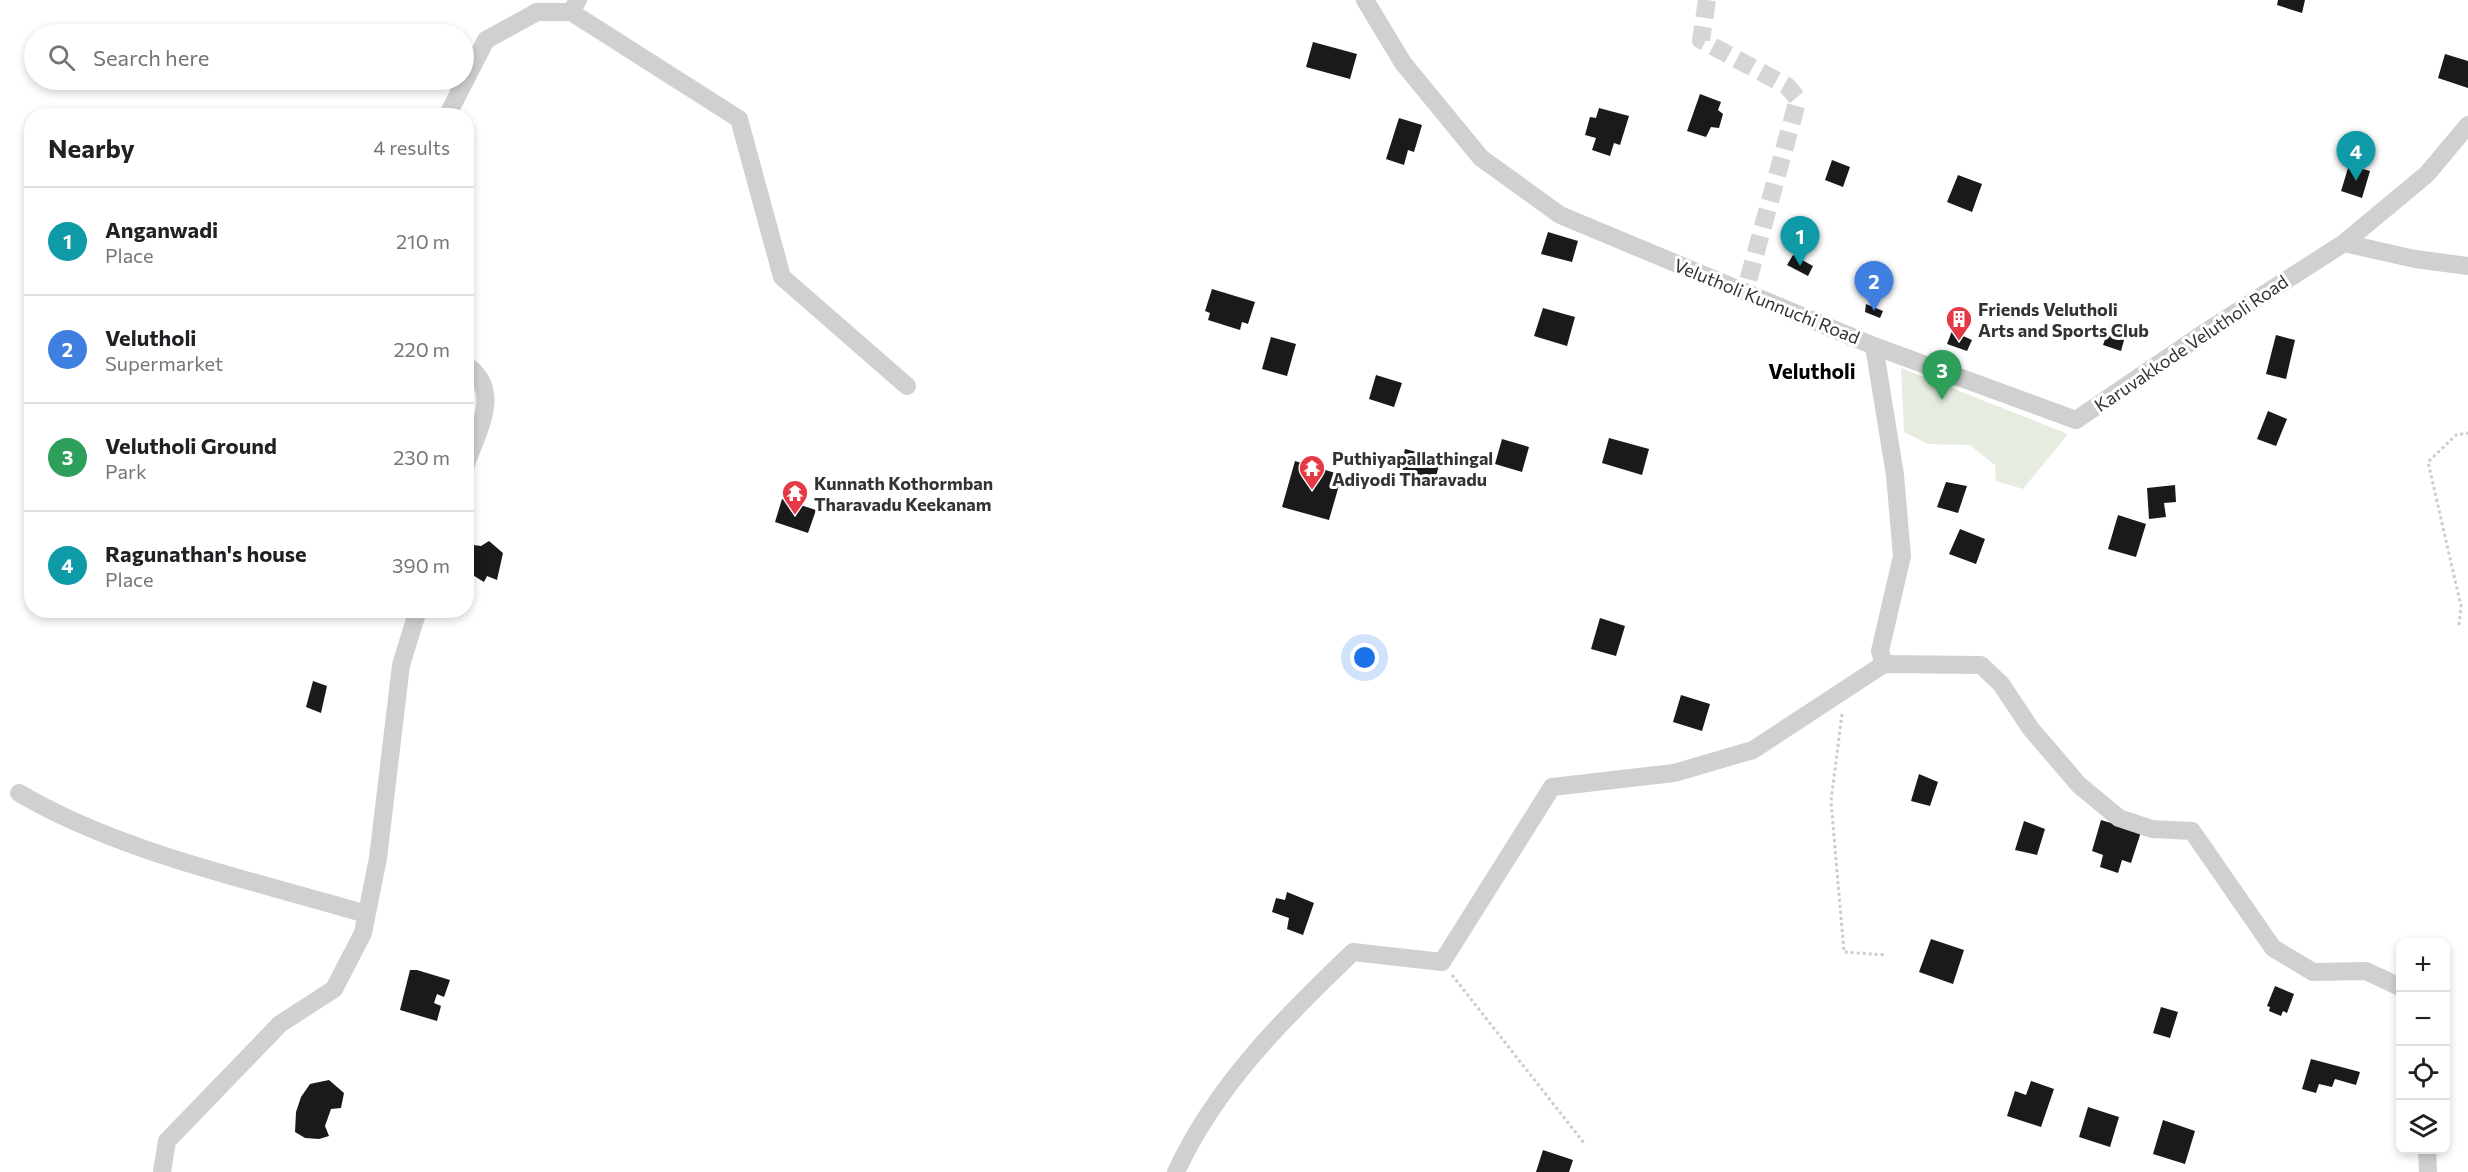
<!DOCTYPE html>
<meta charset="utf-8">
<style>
:root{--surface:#fff;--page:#f6f6f6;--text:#202124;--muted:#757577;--line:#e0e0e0;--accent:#111827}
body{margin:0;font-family:Commissioner,sans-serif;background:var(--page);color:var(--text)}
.controls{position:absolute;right:18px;bottom:18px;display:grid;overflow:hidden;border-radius:12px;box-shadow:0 3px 9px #0003}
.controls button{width:54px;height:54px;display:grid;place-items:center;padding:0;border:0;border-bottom:2px solid var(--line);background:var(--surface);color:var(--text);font:30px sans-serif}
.you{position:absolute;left:1365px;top:658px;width:21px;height:21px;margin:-15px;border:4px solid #fff;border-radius:50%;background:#1a73e8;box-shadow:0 0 0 9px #1a73e833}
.badge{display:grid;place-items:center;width:39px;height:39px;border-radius:50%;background:var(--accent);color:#fff;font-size:20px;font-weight:700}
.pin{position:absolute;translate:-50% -50px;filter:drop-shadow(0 2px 3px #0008)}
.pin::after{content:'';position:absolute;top:32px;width:21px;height:18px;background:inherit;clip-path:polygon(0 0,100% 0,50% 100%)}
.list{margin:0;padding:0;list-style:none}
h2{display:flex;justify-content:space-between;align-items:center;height:78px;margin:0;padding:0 24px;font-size:26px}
h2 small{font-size:20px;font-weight:400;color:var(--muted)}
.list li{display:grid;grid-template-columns:39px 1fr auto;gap:18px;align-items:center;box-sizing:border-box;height:108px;padding:0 24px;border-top:2px solid var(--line)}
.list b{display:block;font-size:22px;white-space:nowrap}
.list p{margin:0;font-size:20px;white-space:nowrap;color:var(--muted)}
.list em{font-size:20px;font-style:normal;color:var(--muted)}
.icon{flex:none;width:33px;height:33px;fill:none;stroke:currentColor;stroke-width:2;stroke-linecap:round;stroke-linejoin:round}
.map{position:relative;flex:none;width:2468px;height:1172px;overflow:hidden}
.search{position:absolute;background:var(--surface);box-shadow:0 3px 9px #0003;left:24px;top:24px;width:450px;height:66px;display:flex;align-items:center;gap:15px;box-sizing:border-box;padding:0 21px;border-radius:33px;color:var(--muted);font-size:22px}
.panel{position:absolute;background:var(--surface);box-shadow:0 3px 9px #0003;left:24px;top:108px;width:450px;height:510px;border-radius:24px}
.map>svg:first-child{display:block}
</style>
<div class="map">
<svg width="2468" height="1172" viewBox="0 0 2468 1172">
<rect width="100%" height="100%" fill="#fff"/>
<path fill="#e6ecdf" d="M1901,368L2068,434L2023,489L1996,481L1995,465L1970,445L1928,444L1904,432Z"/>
<path fill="#1a1a1a" d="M2278,0H2305L2302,13L2277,5Z
M1313,42L1357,54L1350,79L1306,67Z
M2445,54L2468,61V88L2438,78Z
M1700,94L1721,102L1718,110L1723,114L1719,128L1711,127L1706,137L1687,131Z
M1599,108L1629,116L1620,145L1614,143L1610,156L1592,150L1596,138L1585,135L1590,117L1596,118Z
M1399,118L1422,125L1414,152L1408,150L1404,165L1386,159Z
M1832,160L1850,167L1843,187L1825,180Z
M2349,165L2370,171L2362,198L2341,191Z
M1958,175L1982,184L1972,212L1947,202Z
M1548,232L1578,241L1572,262L1541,254Z
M1793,255L1813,266L1808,276L1787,265Z
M1212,289L1255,302L1248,324L1242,322L1240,330L1208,320L1210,313L1205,311Z
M1866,304L1883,311L1880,318L1865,312Z
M1543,308L1575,317L1567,346L1534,336Z
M2110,325L2126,333L2121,351L2103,345Z
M1952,331L1972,340L1967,351L1947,344Z
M2276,335L2295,340L2286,379L2266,374Z
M1271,337L1296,344L1287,376L1262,369Z
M1376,375L1402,383L1394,407L1369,399Z
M2268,411L2287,419L2276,446L2257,439Z
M1609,438L1649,449L1642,475L1602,463Z
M1502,439L1529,447L1522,472L1495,464Z
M1405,449L1441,458L1435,480L1400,470Z
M1295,461L1342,475L1329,520L1282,507Z
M1946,482L1967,486L1958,513L1937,507Z
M2175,485L2176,502L2164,503L2166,517L2149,519L2147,488Z
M782,499L816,510L808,533L775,522Z
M2118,515L2146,524L2136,557L2108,549Z
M1960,529L1985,539L1976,564L1949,554Z
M489,541L503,553L497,580L487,576L484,582L466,571V544L481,546Z
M1600,618L1625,626L1616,656L1591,649Z
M313,681L327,686L321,713L306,707Z
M1681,695L1710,704L1702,731L1673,722Z
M1919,774L1938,782L1930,806L1911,801Z
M2101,820L2141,832L2131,863L2122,860L2118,873L2100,867L2103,855L2092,851Z
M2024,821L2045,829L2037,855L2015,850Z
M1287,892L1314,903L1303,935L1287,929L1289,918L1272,912L1276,898L1285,900Z
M1931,939L1964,950L1953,984L1919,972Z
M410,970H417L450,980L444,997L437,994L434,1003L441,1006L437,1021L400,1010Z
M2275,986L2294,994L2287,1013L2283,1011L2281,1016L2269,1011L2270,1007L2267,1006Z
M2161,1007L2178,1012L2170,1038L2153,1033Z
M2311,1059L2360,1072L2356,1085L2335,1079L2332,1087L2319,1084L2316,1093L2302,1089Z
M329,1080L344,1093L341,1108L331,1109L325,1126L329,1136L319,1139L305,1138L295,1132L296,1112L301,1097L310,1084Z
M2031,1081L2054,1089L2041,1127L2007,1116L2015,1091L2026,1095Z
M2088,1107L2119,1117L2110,1147L2079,1137Z
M2163,1120L2195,1131L2185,1164L2153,1154Z
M1543,1150L1573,1160L1569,1172H1536Z"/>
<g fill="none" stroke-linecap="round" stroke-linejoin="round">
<path stroke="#d6d6d6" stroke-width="18" stroke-dasharray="18 9" stroke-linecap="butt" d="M1707,0L1701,40L1787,86L1798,99L1745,292"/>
<path stroke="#cdcdcd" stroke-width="3" stroke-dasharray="3 3" stroke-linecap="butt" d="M2459,625L2461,606L2428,462L2456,435L2468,433
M1842,714L1831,801L1844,952L1886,955
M1452,975L1584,1143"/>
<path stroke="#d0d0d0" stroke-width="18" d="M571,12L739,119L782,277L907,386
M447,116L486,40L537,12H571L578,0
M2344,243L2415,259L2468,266
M1874,346L2076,420L2207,331L2344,243L2427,174L2468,125
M466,365C503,390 478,430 466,464
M1884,664L1981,665L2001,684L2031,729L2079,785L2119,818L2152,829L2192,831L2273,948L2313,972L2366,971L2400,987
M19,793C121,853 252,880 366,914
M2427,1150L2428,1172
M162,1172L167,1141L280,1024L334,989L363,933L378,858L401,665L418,610
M1176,1172C1216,1085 1285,1017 1353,952L1442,962L1552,787L1674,773L1753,750L1884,664L1880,651L1902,556L1895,475L1874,346L1560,215L1481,158L1403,63L1365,0"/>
</g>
<defs>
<g id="building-pin" transform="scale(1.35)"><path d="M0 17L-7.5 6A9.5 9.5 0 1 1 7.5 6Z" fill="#e63946" stroke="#fff"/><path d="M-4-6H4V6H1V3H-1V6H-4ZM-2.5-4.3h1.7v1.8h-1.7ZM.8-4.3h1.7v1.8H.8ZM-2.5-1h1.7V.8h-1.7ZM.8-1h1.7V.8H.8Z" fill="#fff"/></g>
<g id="temple-pin" transform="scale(1.35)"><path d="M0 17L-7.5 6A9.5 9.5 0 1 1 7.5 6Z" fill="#e63946" stroke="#fff"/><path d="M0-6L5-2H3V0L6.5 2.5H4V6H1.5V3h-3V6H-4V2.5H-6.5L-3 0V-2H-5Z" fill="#fff"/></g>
</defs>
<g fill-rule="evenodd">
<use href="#building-pin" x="1959" y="319"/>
<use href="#temple-pin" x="1312" y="468"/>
<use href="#temple-pin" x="795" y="493"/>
</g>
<g text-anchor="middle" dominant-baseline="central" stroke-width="6" stroke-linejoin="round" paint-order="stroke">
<g font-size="18" fill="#333" stroke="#fff">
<text transform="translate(1767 301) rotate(22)">Velutholi Kunnuchi Road</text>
<text transform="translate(2191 343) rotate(-34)">Karuvakkode Velutholi Road</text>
</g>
<g font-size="18" font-weight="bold" fill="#333" stroke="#fff" text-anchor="start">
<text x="1978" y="309">Friends Velutholi<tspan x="1978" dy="21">Arts and Sports Club</tspan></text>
<text x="1332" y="458">Puthiyapallathingal<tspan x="1332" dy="21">Adiyodi Tharavadu</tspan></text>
<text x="814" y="483">Kunnath Kothormban<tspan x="814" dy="21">Tharavadu Keekanam</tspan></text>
</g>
<g font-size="21" font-weight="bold" fill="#000" stroke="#fff">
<text x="1812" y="370">Velutholi</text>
</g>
</g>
</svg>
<div class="controls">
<button>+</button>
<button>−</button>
<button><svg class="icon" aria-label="locate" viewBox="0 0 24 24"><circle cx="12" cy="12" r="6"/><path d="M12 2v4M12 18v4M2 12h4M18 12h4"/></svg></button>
<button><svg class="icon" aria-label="layers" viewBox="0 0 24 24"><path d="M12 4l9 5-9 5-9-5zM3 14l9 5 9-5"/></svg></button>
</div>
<div class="you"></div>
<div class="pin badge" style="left:1800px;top:266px;background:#0f9aa8">1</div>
<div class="pin badge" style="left:1874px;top:311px;background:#3f7fe0">2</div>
<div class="pin badge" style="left:1942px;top:400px;background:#2e9e5b">3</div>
<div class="pin badge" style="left:2356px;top:181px;background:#0f9aa8">4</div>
<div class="search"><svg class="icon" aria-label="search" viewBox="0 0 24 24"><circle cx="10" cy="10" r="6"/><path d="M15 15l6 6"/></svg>Search here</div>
<section class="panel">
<h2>Nearby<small>4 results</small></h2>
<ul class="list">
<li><span class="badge" style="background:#0f9aa8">1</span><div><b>Anganwadi</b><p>Place</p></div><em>210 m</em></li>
<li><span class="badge" style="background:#3f7fe0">2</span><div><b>Velutholi</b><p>Supermarket</p></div><em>220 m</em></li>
<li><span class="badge" style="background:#2e9e5b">3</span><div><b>Velutholi Ground</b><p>Park</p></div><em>230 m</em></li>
<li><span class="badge" style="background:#0f9aa8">4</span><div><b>Ragunathan's house</b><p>Place</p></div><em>390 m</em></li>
</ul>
</section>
</div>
